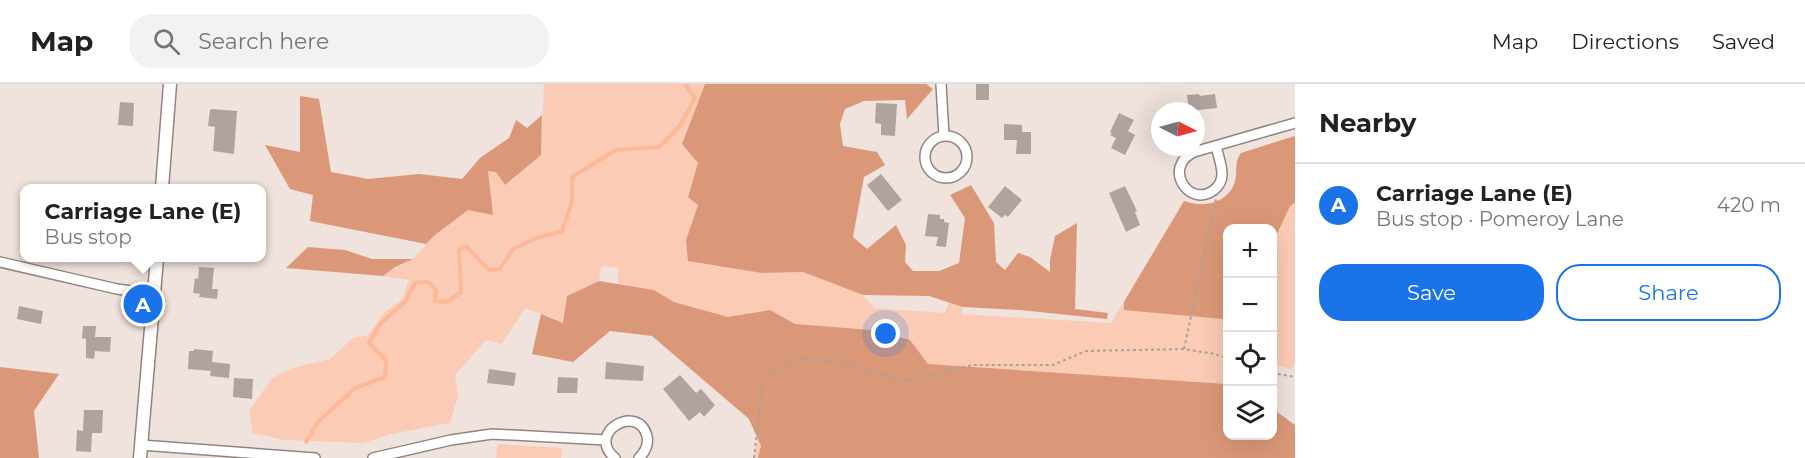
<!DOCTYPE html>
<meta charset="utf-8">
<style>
:root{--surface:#fff;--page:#f2f2f2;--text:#222;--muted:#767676;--line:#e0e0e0;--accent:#1a73e8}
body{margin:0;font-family:Montserrat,sans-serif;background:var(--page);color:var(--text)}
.controls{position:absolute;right:18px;bottom:18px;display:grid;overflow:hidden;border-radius:12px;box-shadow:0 6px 24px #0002}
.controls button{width:54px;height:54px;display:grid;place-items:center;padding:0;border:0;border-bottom:2px solid var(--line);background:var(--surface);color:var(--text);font:30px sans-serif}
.compass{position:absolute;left:1151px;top:18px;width:54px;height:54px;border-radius:50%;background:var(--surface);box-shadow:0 6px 24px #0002;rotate:96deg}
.you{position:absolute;left:886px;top:250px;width:21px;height:21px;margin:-15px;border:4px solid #fff;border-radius:50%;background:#1a73e8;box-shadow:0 0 0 9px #1a73e833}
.badge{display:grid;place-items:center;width:39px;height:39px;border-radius:50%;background:var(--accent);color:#fff;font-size:20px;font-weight:700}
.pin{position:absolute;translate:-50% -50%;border:3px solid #fff;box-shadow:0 2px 6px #0006}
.popup{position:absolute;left:20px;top:100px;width:246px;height:78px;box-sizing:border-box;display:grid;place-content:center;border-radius:12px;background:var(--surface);filter:drop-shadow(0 2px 4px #0005);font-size:20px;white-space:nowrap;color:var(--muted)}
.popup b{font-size:22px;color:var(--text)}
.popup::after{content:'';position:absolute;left:50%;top:100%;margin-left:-12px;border:12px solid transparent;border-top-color:var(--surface)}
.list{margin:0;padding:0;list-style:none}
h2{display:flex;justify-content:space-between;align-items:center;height:78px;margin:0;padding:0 24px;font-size:26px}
h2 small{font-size:20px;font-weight:400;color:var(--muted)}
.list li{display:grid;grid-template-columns:39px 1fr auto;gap:18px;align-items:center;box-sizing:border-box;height:84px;padding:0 24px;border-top:2px solid var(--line)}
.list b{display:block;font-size:22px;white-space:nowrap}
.list p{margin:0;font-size:20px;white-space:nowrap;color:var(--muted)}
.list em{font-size:20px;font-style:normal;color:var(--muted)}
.actions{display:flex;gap:12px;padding:18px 24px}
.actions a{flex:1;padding:14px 0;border:2px solid var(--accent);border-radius:24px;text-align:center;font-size:21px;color:var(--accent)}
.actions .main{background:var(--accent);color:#fff}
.icon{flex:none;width:33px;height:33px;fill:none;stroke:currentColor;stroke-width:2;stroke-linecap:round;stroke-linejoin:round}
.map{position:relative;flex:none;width:1295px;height:374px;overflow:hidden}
header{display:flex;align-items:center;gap:36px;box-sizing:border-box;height:84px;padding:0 30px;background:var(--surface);border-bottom:2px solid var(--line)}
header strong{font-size:28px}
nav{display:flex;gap:33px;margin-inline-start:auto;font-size:21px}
.search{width:420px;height:54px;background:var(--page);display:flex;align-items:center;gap:15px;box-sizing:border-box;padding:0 21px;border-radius:24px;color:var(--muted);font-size:22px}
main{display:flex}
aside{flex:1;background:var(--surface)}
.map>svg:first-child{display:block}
</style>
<header>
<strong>Map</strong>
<div class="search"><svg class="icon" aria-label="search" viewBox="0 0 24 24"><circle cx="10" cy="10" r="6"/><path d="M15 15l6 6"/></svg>Search here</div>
<nav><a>Map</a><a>Directions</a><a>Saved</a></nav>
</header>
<main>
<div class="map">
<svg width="1295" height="374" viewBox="0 0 1295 374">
<rect width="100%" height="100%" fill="#f0e2dc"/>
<path fill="#fbcbb5" d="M544,0H705L682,60L698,79L688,113L698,121L686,156L762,189L803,188L863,211L874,224L945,229L949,218L963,223L961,230L1111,239L1184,117C1205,125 1233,118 1236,92C1237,82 1235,77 1241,69L1295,52V278L1292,286L1273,279L1272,144H1228L1227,300L791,271L771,374H754L783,233L770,226L728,233L674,218L654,206L618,201V184L601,182L599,197L567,212L564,239L525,224L502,260L486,256L455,291L458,312L450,339L391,350L363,359L285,356L253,349L249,327L272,294L296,283L330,275L353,254L368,251L384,229L403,214L407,200L410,196L383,192L395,183L413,175L435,151L468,126L493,131L487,87H496L505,101L541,71Z
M498,360L562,364L561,374H496Z"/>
<path fill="#db9878" d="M705,0H926L933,5L907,35L905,16L864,17L845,25L840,40L843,62L877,68L885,81L864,93L853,153L867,165L896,141L906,161L905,178L913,187H939L959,179L965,134L950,111L971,101L994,139L996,178L1005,186L1018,169L1030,173L1050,188V176L1055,152L1077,139L1075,225L1108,229L1107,235L1020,226L963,223L929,212L863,211L803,188L762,189L688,177L686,156L698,121L688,113L698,79L682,60Z
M300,12L319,15L331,88L368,95L419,90L462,95L480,74L509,54L516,36L527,44L542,31L541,71L505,101L496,88L488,87L493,131L468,126L435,151L426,160L310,137L313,111L290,105L265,61L300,68Z
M1295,52V119L1290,122L1273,158L1272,144H1228L1227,230L1222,235L1124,226V218L1184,117C1205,125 1233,118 1236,92C1237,82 1235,77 1241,69Z
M308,163L345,166L372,175H413L395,183L383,192L286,184Z
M599,197L654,206L674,218L728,233L770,226L795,240L871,246L910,256L928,280L1227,300L1228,352H1272L1273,325L1295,341V374H758L761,362L749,335L652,252L610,247L573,278L532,270L541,230L563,239L567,212Z
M0,283L59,290L34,327L39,374H0Z"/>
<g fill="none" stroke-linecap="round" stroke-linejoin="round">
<path stroke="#fdb897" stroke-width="4" d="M306,358L318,338L355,304L385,293L386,276L369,259L380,240L405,218L415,199L428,198L436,206L435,217L447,218L461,208L459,165L466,162L489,186L500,185L513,165L537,154L562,147L572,118V93L616,66L659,63L680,42L695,14L685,0"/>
</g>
<path fill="#b0a39d" d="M976,0H989V16H976Z
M1199,10L1200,12L1215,10L1217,24L1189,27L1187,11Z
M120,18L134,19L133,42L118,41Z
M876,19L897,20L895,52L881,51V40L875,39Z
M212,25L237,27L234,70L213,67L215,43L208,42L210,26Z
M1119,29L1134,36L1128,47L1135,51L1125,71L1111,64L1116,54L1110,51L1112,49L1110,48Z
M1004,40L1022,41V48H1031V70H1016L1017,56H1004Z
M881,90L902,116L888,127L867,101Z
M1005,102L1022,116L1008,133L1005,131L1002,134L988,123Z
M1125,102L1137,127L1135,128L1140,141L1126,148L1109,109Z
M928,130L940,131V135H944V138L949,139L946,163L936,162L938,153L925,152Z
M199,183L214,184L212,205H218L217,215L199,213L200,210L193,209L195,194L198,195Z
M19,222L43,227L41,240L17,235Z
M83,242H96L95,253H111L110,268L95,267L94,275L86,274V255L82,254Z
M194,265L213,267L212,278L230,280L229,294L210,292L211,287L188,285L189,267H194Z
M606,278L644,282L643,297L605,295Z
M489,285L516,289L514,302L487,299Z
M680,291L696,309L701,305L715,321L704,333L700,328L689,337L663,305Z
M558,293L578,294L577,309H557Z
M234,294L253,295L252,315L233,313Z
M84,326H103L102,349H92L91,368L76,367L77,346L83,347Z"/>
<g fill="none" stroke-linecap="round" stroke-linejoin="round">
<g stroke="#928580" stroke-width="12">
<path id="minor" d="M941,0L944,52
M925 73a21 21 0 1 1 42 0a21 21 0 1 1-42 0Z
M1216,62C1218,71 1222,81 1222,90C1222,96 1219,102 1214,106C1189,125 1162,83 1194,68L1295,39
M0,178L117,205L154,210
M141,361L315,374
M373,374L451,356L492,350L606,356
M615,374C585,349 638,318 647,352C649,361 645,368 639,374"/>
</g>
<g stroke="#928580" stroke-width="15">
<path id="tertiary" d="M162,104L170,0
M140,374L157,174"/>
</g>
<path stroke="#aa9f9a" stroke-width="2" stroke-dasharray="3 3" stroke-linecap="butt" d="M1184,265L1216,115
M1272,289L1295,293
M754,374L763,299L770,289L796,275L836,277L904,297L932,292L948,286L974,281H1053L1086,267L1183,265L1215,270L1228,275"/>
<use href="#minor" stroke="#fff" stroke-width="9"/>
<use href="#tertiary" stroke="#fff" stroke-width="12"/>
</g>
</svg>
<div class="controls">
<button>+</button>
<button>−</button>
<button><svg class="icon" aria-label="locate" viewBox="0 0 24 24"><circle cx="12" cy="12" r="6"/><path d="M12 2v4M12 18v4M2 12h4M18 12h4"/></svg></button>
<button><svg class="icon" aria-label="layers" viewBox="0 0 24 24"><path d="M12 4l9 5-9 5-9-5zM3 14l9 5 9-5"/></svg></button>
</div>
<svg class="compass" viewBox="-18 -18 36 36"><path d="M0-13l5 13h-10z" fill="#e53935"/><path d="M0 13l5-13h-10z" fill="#767676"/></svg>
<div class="you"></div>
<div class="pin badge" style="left:143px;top:220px">A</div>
<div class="popup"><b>Carriage Lane (E)</b>Bus stop</div>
</div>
<aside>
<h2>Nearby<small></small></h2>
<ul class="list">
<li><span class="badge">A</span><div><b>Carriage Lane (E)</b><p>Bus stop · Pomeroy Lane</p></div><em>420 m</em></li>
</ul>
<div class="actions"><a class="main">Save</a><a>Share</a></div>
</aside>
</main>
